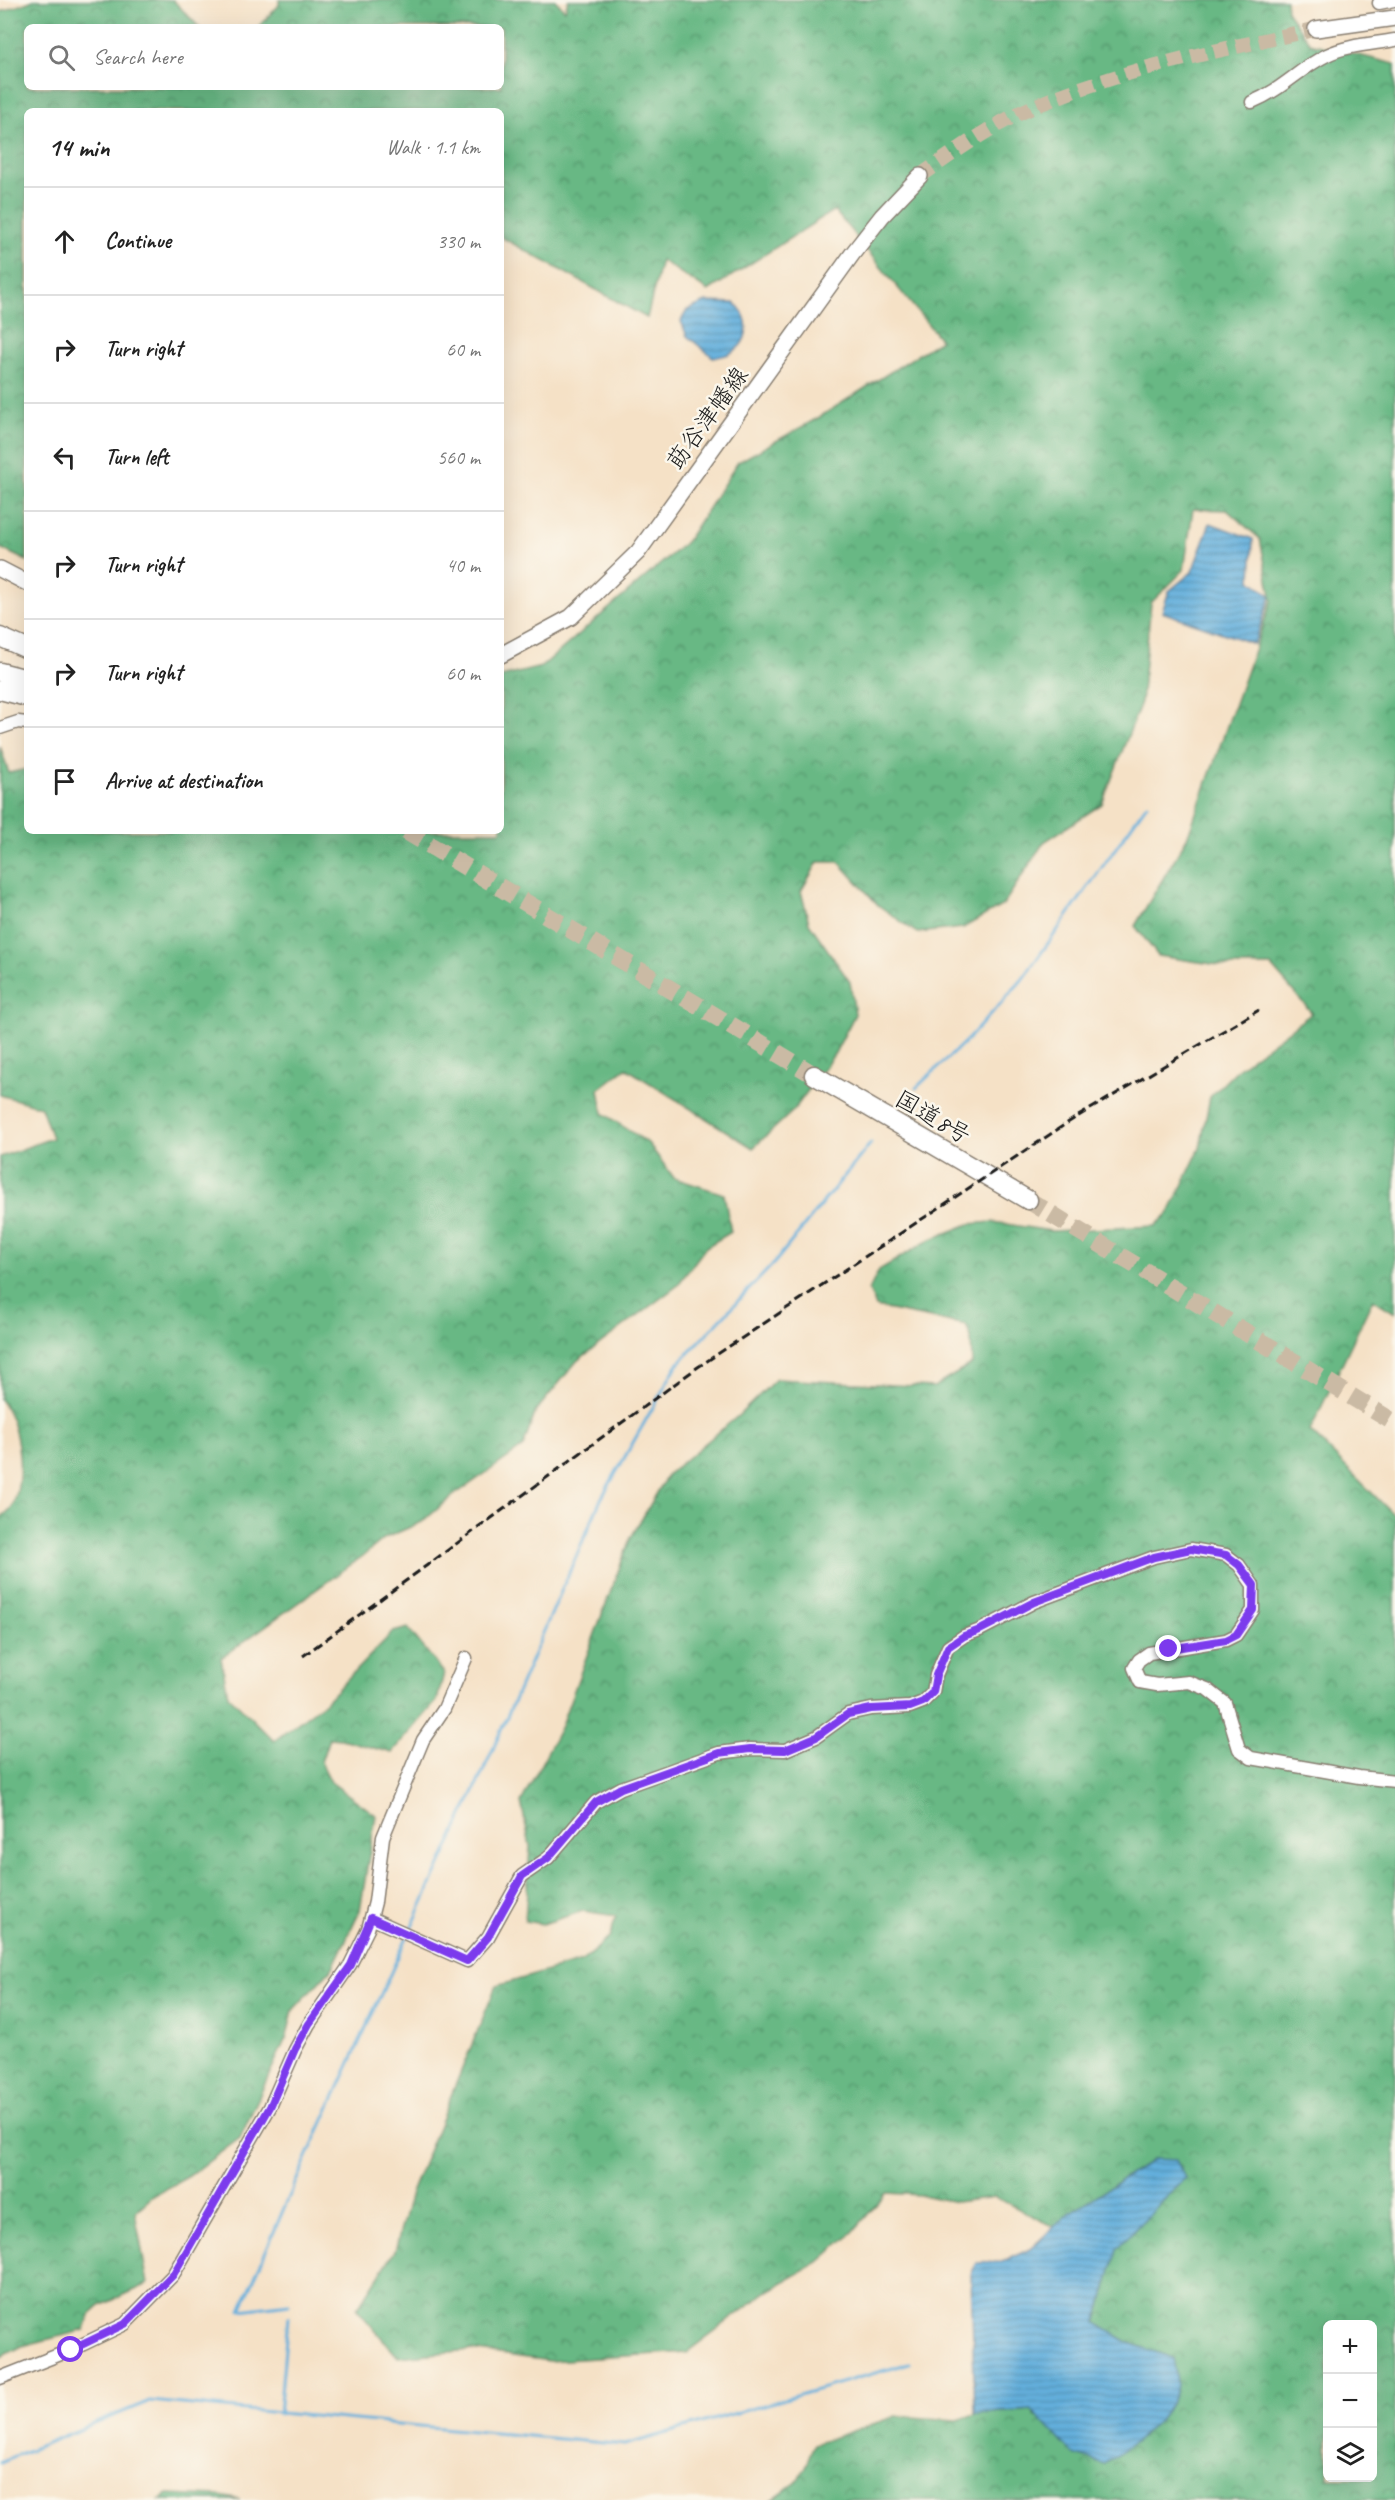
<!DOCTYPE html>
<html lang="en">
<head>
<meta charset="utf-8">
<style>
  :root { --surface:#fff; --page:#f6f6f6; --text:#222; --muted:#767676; --line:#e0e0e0 }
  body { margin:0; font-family:Caveat,"Klee One",sans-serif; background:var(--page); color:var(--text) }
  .controls { position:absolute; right:18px; bottom:18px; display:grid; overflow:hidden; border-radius:9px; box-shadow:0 6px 24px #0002 }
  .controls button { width:54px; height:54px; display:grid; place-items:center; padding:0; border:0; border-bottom:2px solid var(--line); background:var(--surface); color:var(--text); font:30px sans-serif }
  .stop { position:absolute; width:18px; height:18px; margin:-14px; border:4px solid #7c3aed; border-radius:50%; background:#fff }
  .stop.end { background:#7c3aed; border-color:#fff; box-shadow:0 2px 6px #0008 }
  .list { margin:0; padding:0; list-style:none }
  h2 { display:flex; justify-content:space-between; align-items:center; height:78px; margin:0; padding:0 24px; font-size:26px }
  h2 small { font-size:20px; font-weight:400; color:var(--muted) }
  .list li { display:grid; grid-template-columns:39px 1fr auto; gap:18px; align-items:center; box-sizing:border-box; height:108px; padding:0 24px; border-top:2px solid var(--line) }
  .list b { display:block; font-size:22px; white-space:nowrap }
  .list em { font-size:20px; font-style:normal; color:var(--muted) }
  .icon { flex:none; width:33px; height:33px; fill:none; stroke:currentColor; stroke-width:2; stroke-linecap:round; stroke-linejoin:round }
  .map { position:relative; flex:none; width:1395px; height:2500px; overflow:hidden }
  .search { position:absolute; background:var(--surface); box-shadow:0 6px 24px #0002; left:24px; top:24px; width:480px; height:66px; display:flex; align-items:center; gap:15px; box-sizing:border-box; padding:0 21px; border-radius:9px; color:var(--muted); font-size:22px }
  .panel { position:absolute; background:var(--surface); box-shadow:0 6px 24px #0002; left:24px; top:108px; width:480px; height:726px; border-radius:9px }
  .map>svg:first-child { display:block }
</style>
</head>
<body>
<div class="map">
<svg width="1395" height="2500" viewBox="0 0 1395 2500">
  <defs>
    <pattern id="forest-crowns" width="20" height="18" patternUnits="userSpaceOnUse" patternTransform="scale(1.5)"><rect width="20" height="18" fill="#67b884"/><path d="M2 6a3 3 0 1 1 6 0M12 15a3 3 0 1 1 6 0" fill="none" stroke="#54956b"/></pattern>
    <pattern id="water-rules" width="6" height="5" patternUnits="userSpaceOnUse" patternTransform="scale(1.5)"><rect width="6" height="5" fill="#63afdc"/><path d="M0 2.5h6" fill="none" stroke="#518eb2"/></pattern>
  </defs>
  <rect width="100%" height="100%" fill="#fbf7ec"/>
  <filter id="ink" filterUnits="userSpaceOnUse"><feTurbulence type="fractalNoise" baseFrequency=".0167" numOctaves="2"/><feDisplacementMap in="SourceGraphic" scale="12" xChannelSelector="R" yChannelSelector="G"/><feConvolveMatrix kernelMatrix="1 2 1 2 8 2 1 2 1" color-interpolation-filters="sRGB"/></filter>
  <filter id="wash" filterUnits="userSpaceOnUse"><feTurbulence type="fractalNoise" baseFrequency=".008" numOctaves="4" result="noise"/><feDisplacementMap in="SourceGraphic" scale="24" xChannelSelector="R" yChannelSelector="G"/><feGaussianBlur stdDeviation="1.35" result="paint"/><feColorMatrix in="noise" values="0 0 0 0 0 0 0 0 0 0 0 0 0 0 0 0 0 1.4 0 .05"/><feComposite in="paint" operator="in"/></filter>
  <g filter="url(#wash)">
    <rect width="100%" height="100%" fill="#f5e1c6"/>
    <path fill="url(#forest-crowns)" stroke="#426a50" stroke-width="1.5" fill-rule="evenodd" d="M34 0H173L199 27H27V87H501V27H258L279 5V0H555L565 10 568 0H1286L1287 11 1310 43 1395 64V1313L1373 1299 1310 1431 1395 1516V2500H771L800 2479 814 2444 896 2416 958 2420 975 2414 1032 2410 1036 2416 1173 2358 1129 2343 1096 2324 1116 2249 1185 2178 1154 2159 1068 2214 1055 2227 995 2197 956 2202 922 2195 886 2193 853 2232 819 2262 768 2291 687 2352 550 2361 470 2350 398 2357 357 2309 395 2251 411 2193 496 1986 582 1961 610 1937 616 1916 583 1911 543 1924 525 1921 530 1846 521 1802 560 1728 630 1539 668 1474 738 1416 776 1379 934 1387 972 1364 971 1338 966 1325 876 1307 869 1290 879 1270 931 1239 969 1224 993 1222 1051 1231 1155 1226 1169 1213 1200 1148 1210 1097 1240 1067 1312 1013 1271 966H1226L1158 956 1135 926 1187 838 1272 600 1260 539 1227 510 1193 509 1184 570 1151 603 1141 702 1102 804 1044 842 1003 905 963 928 917 933 878 905 839 862H818L801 891 809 923 850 982 855 1014 835 1053 794 1110 753 1148 626 1068 599 1089 603 1113 648 1143 674 1178 724 1194 731 1232 706 1247 677 1286 577 1361 536 1411 523 1447 453 1496 422 1522 385 1538 363 1556 221 1658 228 1695 274 1741 325 1702 393 1632 408 1628 444 1673 437 1701 392 1753 341 1739 329 1738 321 1762 331 1782 376 1815 360 1910 333 1967 293 2010 287 2036 240 2138 189 2176 153 2196 135 2212 148 2284 100 2306 89 2316 85 2330 22 2346 0 2358V1518C5 1514 11 1510 13 1505 25 1474 20 1425 0 1399V1157L52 1138 41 1107 0 1095V746L9 773 27 769V831H501V677L541 667 687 541 738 462 818 418 941 340 834 210 708 291 661 260 647 318 501 237V111H27V561L0 548V12ZM1328 2324H1372V2478H1328Z
      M168 2494 221 2496 240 2500H159Z"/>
    <path fill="url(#water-rules)" stroke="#40667c" stroke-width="1.5" d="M706 302 735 303C758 325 745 357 713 357L687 336 681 321 687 310Z
      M1210 523 1253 539 1251 580 1271 596 1254 644 1162 612 1169 591 1192 572Z
      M1154 2159 1176 2160 1185 2178 1117 2249 1096 2323 1129 2343 1173 2358C1174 2367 1179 2381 1176 2390 1166 2423 1132 2445 1105 2464L1073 2454 1032 2410 975 2414 971 2274 977 2263 1002 2262 1030 2249 1068 2214Z"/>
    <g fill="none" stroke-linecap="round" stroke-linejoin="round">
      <path stroke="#63afdc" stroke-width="3" d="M916 1088 968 1039 1022 980 1147 804
        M410 1931 490 1756 601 1499 677 1365 775 1262 871 1143
        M289 2304 241 2310 284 2208 407 1937
        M279 2414 288 2317
        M0 2462 150 2401 625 2445 910 2363"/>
    </g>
  </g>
  <g filter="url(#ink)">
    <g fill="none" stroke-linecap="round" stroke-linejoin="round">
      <path stroke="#cabaa4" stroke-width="15" stroke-dasharray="15 8" stroke-linecap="butt" d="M920 176C956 151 993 124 1033 107 1123 68 1222 50 1316 29"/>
      <path stroke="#cabaa4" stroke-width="18" stroke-dasharray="18 9" stroke-linecap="butt" d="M406 831 814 1075
        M1028 1200 1395 1423"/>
      <g stroke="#887e71" stroke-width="15">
        <path id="minor" d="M1379 3 1394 0
          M1252 102C1282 90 1300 68 1327 55 1347 45 1373 44 1395 40
          M0 728 18 722 27 723
          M371 1918 467 1961 488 1937 522 1876 548 1858 596 1802 621 1788 719 1753 750 1749 785 1750 816 1737 848 1714 871 1709 910 1707 923 1702 933 1692 936 1675 948 1647 964 1636 980 1630 1034 1602 1154 1557 1191 1549 1226 1555 1239 1565 1253 1585V1610L1236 1635 1226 1640 1149 1653 1139 1660 1134 1668 1140 1682 1157 1685 1189 1682 1207 1689 1225 1703 1239 1749 1251 1758 1359 1777 1395 1781
          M0 2378 71 2350 125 2324 173 2275 270 2107 295 2050 309 2024 350 1965 368 1929 375 1902 383 1837 423 1740 444 1709 466 1658"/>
      </g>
      <g stroke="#887e71" stroke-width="18">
        <path id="major" d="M1316 29 1395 18
          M0 569 27 583
          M501 655 571 617 638 552 853 253 882 216 920 176"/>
      </g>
      <g stroke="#887e71" stroke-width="21">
        <path id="highway" d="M0 637 27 649
          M0 672 27 679
          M0 690 27 697
          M814 1075 1028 1200"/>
      </g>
      <use href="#minor" stroke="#fff" stroke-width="12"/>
      <use href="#major" stroke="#fff" stroke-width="15"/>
      <use href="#highway" stroke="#fff" stroke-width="18"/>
      <path stroke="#1c1c1c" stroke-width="3" stroke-dasharray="9 4.5" stroke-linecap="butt" d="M303 1656 698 1367 1075 1118 1259 1010"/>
    </g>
  </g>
  <g fill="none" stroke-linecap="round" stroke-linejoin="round" filter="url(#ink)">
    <path stroke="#7c3aed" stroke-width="8" d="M71 2350 125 2324 173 2275 270 2107 295 2049 309 2024 351 1965 371 1918 467 1961 488 1937 522 1876 548 1858 596 1802 621 1788 719 1753 750 1749 785 1750 816 1737 848 1714 871 1709 910 1707 923 1702 933 1692 936 1675 948 1647 964 1636 980 1630 1034 1602 1154 1557 1191 1549 1226 1555 1239 1565 1254 1585 1253 1610 1236 1635 1226 1640 1169 1649"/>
  </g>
  <g text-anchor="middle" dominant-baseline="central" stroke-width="5" stroke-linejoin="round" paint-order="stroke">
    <g font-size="24" fill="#1c1c1c" stroke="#fbf7ec">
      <text transform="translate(707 418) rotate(-54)">莇谷津幡線</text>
      <text transform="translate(933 1117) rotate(30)">国道8号</text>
    </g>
  </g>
</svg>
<div class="controls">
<button>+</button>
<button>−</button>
<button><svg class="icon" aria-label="layers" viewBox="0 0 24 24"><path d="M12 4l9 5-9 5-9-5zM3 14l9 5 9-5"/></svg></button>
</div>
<div class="stop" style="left:71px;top:2350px"></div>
<div class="stop end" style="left:1169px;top:1649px"></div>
<div class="search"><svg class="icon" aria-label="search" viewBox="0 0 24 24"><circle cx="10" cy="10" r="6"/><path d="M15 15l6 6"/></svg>Search here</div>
<section class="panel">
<h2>14 min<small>Walk · 1.1 km</small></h2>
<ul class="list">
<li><svg class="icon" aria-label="ahead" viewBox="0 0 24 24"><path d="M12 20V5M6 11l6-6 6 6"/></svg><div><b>Continue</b></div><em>330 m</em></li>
<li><svg class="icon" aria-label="right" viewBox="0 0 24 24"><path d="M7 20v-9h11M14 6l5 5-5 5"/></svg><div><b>Turn right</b></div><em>60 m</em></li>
<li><svg class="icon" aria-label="left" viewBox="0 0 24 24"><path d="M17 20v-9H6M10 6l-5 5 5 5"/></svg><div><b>Turn left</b></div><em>560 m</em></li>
<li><svg class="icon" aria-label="right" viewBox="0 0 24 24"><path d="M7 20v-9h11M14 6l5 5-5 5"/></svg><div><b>Turn right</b></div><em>40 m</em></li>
<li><svg class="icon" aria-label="right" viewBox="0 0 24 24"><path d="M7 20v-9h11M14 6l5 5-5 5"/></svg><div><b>Turn right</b></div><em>60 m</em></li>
<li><svg class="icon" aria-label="arrive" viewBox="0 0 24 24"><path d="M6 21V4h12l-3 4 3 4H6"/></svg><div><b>Arrive at destination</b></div></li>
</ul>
</section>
</div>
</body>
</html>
